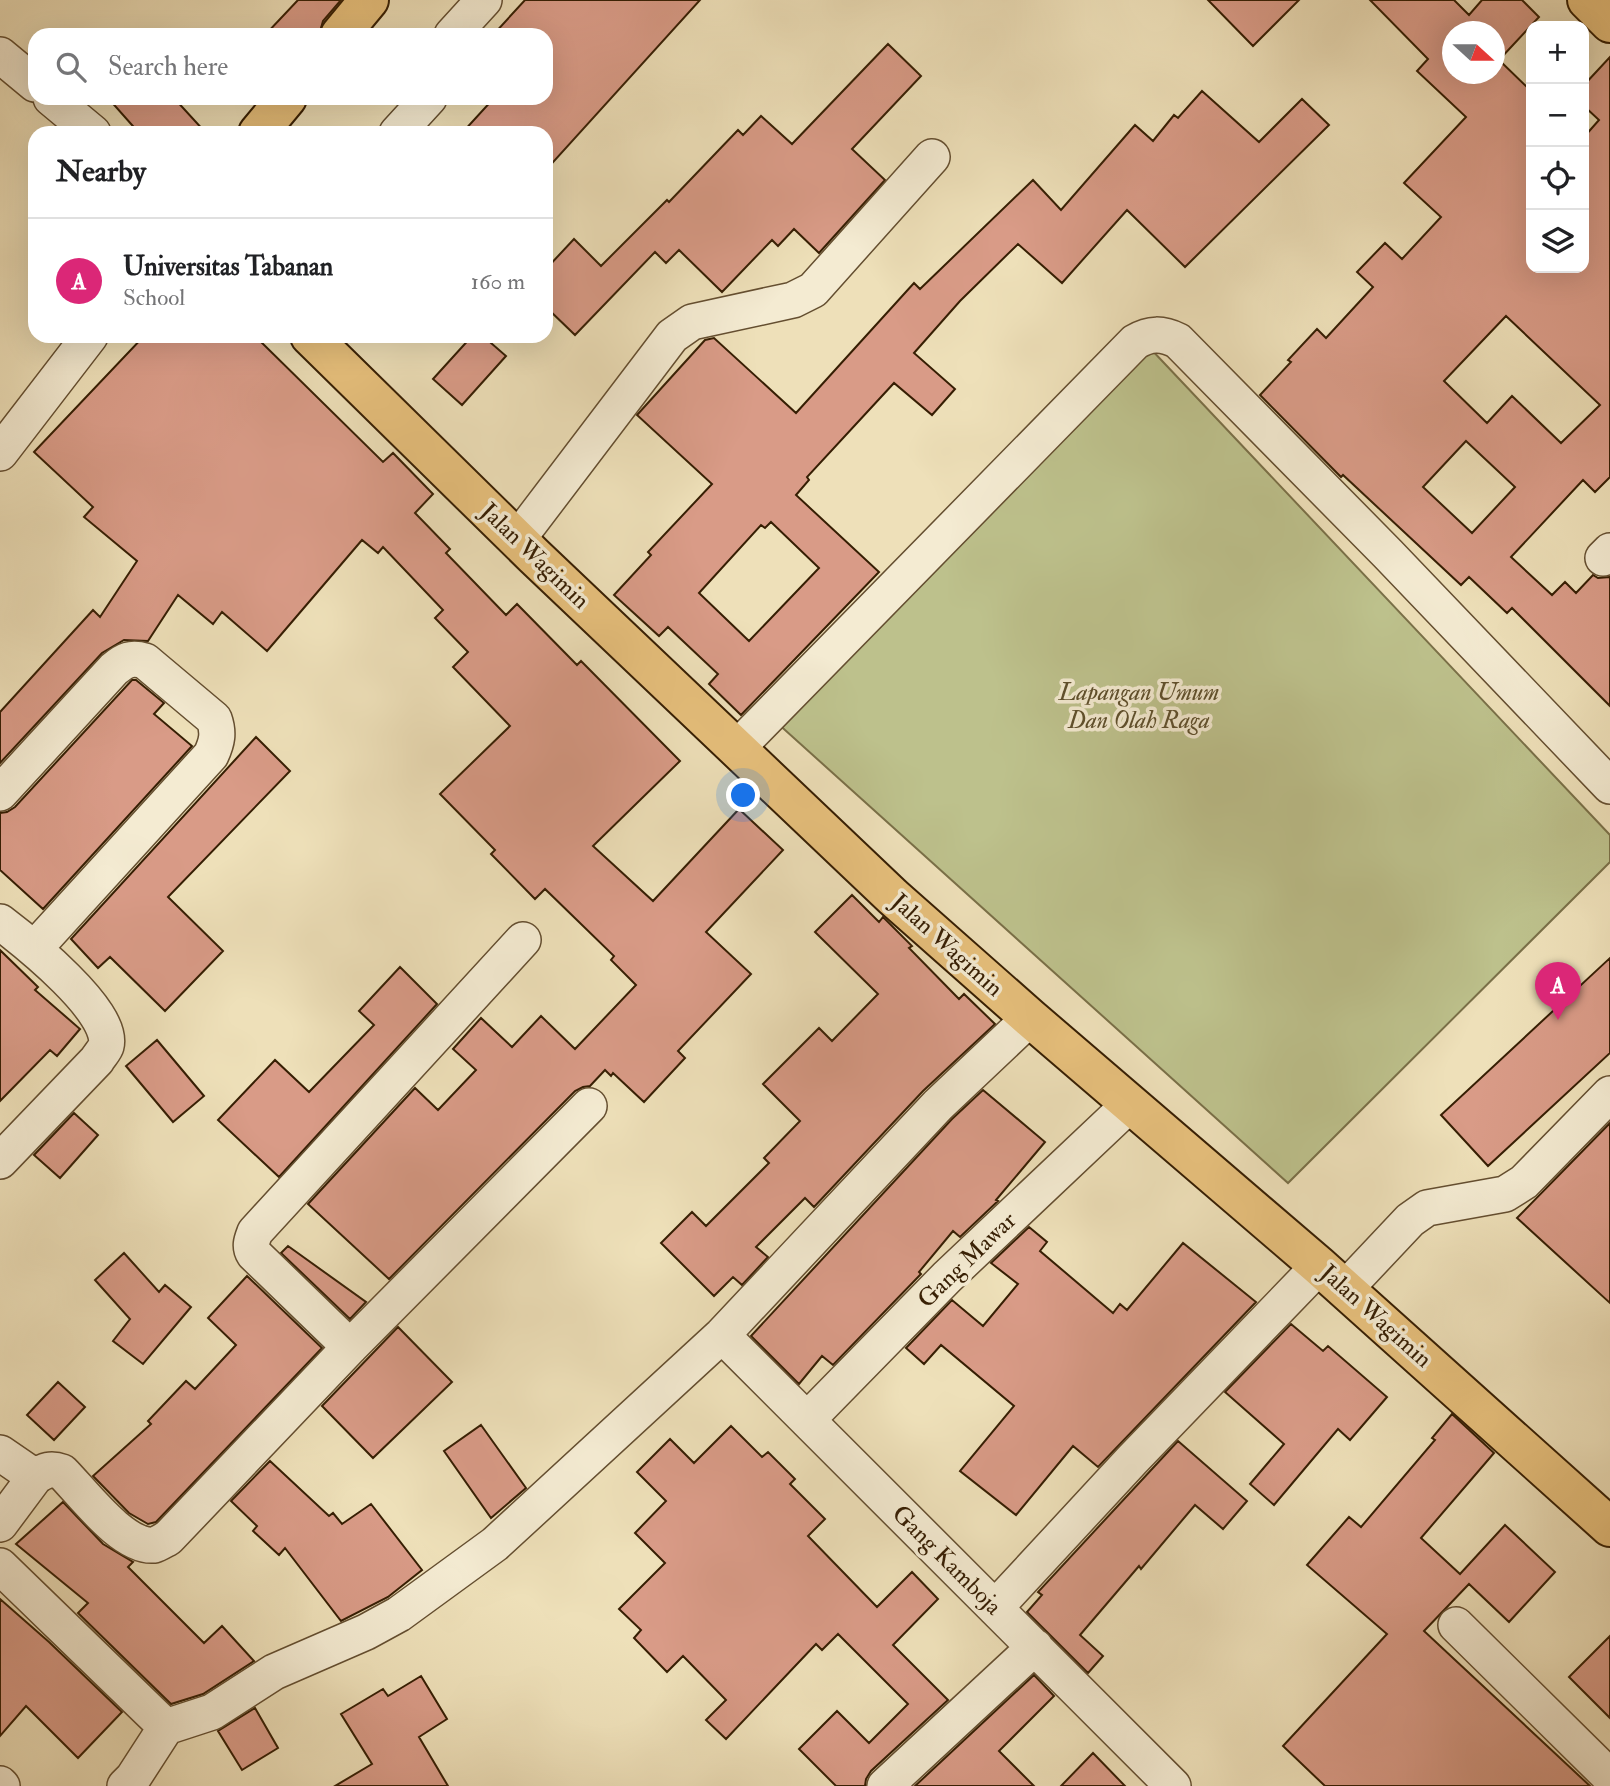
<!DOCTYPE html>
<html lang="en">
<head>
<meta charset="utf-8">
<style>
  :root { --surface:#fff; --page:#f6f6f6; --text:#202124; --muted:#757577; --line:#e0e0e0; --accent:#db2777 }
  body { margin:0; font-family:"IM FELL Double Pica",serif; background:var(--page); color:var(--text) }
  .controls { position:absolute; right:21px; top:21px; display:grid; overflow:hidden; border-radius:14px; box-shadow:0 7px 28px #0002 }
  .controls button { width:63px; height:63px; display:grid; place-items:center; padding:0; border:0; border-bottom:2px solid var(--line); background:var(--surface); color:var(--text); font:35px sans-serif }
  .compass { position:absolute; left:1442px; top:21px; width:63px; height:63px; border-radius:50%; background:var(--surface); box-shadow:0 7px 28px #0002; rotate:111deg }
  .you { position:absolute; left:744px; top:796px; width:24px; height:24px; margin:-18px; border:5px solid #fff; border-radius:50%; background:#1a73e8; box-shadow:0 0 0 10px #1a73e833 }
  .badge { display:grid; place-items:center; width:46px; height:46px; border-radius:50%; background:var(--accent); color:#fff; font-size:23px; font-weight:700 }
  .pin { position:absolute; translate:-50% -58px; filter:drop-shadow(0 2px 4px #0008) }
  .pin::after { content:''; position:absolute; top:37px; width:24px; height:21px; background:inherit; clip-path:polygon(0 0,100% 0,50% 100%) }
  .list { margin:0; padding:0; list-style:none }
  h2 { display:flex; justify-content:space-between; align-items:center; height:91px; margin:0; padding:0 28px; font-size:30px }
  h2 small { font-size:23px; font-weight:400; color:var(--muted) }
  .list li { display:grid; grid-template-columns:46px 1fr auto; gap:21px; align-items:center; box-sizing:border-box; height:126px; padding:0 28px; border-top:2px solid var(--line) }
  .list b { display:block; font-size:26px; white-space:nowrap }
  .list p { margin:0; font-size:23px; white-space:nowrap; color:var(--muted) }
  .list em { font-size:23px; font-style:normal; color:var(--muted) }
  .icon { flex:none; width:38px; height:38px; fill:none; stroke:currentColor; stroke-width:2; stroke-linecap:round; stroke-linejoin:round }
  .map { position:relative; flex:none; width:1610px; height:1786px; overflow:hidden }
  .search { position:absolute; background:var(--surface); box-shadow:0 7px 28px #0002; left:28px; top:28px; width:525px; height:77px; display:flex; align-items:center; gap:18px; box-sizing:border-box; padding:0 24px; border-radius:21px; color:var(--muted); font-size:26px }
  .panel { position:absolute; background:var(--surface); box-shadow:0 7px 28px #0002; left:28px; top:126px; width:525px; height:217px; border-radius:21px }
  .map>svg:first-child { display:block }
</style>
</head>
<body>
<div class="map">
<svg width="1610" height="1786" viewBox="0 0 1610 1786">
  <rect width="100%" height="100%" fill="#eee0b9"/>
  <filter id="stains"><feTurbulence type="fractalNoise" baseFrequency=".00286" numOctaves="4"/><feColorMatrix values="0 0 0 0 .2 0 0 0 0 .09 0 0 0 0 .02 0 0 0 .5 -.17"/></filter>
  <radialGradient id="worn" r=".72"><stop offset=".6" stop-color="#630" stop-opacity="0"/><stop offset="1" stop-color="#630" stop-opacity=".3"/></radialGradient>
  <path fill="#bdc18c" stroke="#7a7048" stroke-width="2" d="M1148 346 1610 835V862L1288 1183 765 712Z"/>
  <path fill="#d99b87" stroke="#361e03" stroke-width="2" fill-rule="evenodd" d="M298 0H341L323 21 319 35H265Z
    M525 0H700L546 170V133H462L494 98H546V35H493Z
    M1208 0H1299L1253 46Z
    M1370 0H1454L1469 15 1482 0H1522L1539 17 1499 60 1531 91V268H1584V137L1599 120 1584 106V85L1610 57V477L1595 492 1583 480 1511 557 1552 595 1565 582 1576 593 1593 575 1598 578 1610 577V706L1512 608 1507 613 1469 577 1461 585 1343 475 1341 477 1260 395 1291 362 1288 360 1317 329 1326 338 1373 287 1357 272 1385 243 1402 259 1441 217 1404 183 1466 117 1417 71 1428 59ZM1452 32H1494V74H1452ZM1506 316 1600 405 1561 443 1512 396 1487 423 1444 381ZM1466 441 1515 487 1472 533 1423 487Z
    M888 44 921 76 852 149 885 180 819 253 794 229 778 246 772 240 722 292 679 250 666 263 655 252 575 335 546 307V269L574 239 601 266 667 200 669 202 738 130 743 135 761 116 792 144Z
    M1202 91 1259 142 1302 99 1329 125 1185 267 1127 210 1062 283 1018 244 960 301 914 353 955 389 932 415 894 383 807 477 809 480 796 495 879 572 741 715 709 684 718 674 668 627 659 636 614 595 651 555 648 552 712 484 637 415 705 340 714 338 796 413 914 283 920 289 1033 180 1061 210 1135 125 1153 141 1174 115 1178 118ZM771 522 819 568 749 641 699 593 761 525 765 528Z
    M108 98H174L206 133H139Z
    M144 336H255L383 462 393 453 433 494 415 513 450 549 446 553 506 615 517 604 577 665 581 661 680 761 593 846 653 901 739 809 783 850 706 932 751 974 678 1051 685 1058 644 1102 613 1073 611 1076 605 1070 590 1086 583 1087 575 1091 389 1279 308 1204 415 1088 438 1110 476 1070 453 1049 481 1018 512 1047 541 1016 575 1049 636 985 611 960 614 956 545 889 535 899 491 854 495 850 440 794 510 726 453 667 468 652 435 618 443 610 383 547 378 553 362 540 267 651 222 612 213 624 178 595 148 641 124 640 102 653 0 763V712L93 610 100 617 137 561 84 517 93 507 34 452Z
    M472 336H483L506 356 462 405 433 379Z
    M132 680H136L164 703 154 714 192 746 43 909 0 870V813L7 812 15 807Z
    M256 737 290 771 168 897 223 951 165 1011 110 957 98 968 71 939Z
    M852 895 879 922 883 917 912 946 909 948 959 999 964 994 995 1024 923 1091 814 1207 805 1198 756 1247 768 1257 742 1285 733 1277 714 1296 661 1243 692 1212 706 1226 769 1163 764 1158 800 1121 763 1084 819 1028 832 1041 878 994 815 932Z
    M0 950 38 987 35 990 80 1029 57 1056 50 1050 0 1101Z
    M1610 958V1053L1488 1166 1441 1115Z
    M400 967 437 1004 279 1177 218 1120 275 1060 309 1092 374 1025 359 1011Z
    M157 1040 204 1096 173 1122 126 1066Z
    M983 1090 1045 1142 996 1200 998 1201 960 1237 953 1231 919 1272 921 1274 833 1365 822 1356 799 1384 751 1336 952 1119Z
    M74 1113 98 1135 60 1178 34 1155Z
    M1610 1123V1303L1517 1218Z
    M1029 1227 1047 1242 1040 1251 1113 1313 1120 1304 1127 1310 1183 1243 1256 1302 1098 1467 1073 1446 1016 1515 960 1471 1014 1406 941 1345 924 1364 906 1348 952 1300 983 1326 1018 1284 991 1263Z
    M288 1246 366 1302 350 1319 281 1253Z
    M124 1253 159 1292 165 1285 191 1307 143 1364 113 1341 130 1319 95 1280Z
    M247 1276 322 1348 156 1522 148 1524 129 1513 93 1476 151 1424 148 1421 186 1381 195 1389 236 1345 208 1318Z
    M1291 1324 1323 1351 1328 1346 1387 1397 1350 1440 1338 1429 1274 1505 1250 1484 1284 1444 1225 1392Z
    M398 1327 452 1382 373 1458 322 1406Z
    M58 1382 85 1407 54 1440 27 1415Z
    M1452 1414 1494 1453 1421 1538 1460 1574 1505 1525 1555 1572 1509 1622 1469 1584 1424 1631 1590 1786H1325L1283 1746 1387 1634 1307 1565 1349 1517 1361 1527 1435 1440 1432 1438Z
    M481 1425 526 1488 491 1518 444 1451Z
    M731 1426 762 1457 768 1452 795 1479 790 1484 825 1519 808 1536 877 1607 912 1572 938 1599 893 1645 948 1700 871 1771 866 1779 865 1786H836L799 1749 837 1711 869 1743 908 1704 838 1634 822 1650 816 1644 726 1739 706 1720 726 1700 683 1656 667 1672 634 1638 641 1630 619 1609 665 1563 635 1533 666 1501 637 1472 670 1439 694 1463Z
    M1178 1441 1247 1501 1223 1529 1195 1505 1141 1569 1139 1566 1080 1635 1103 1656 1088 1673 1027 1612 1042 1595 1038 1592Z
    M270 1461 329 1516 333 1513 342 1524 371 1504 422 1570 388 1597 341 1621 285 1548 279 1555 253 1531 257 1526 231 1501Z
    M63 1502 103 1544 133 1562 128 1567 204 1643 222 1626 254 1661 203 1694 171 1704 78 1613 88 1603 16 1544Z
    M0 1599 49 1642 122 1712 78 1758 26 1706 0 1736Z
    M1610 1636V1718L1569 1677Z
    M1034 1675 1054 1696 999 1751 1034 1786H915Z
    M421 1676 447 1719 419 1737 448 1786H335L372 1764 341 1714 383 1689 388 1696Z
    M255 1708 278 1748 242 1770 218 1731Z
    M1093 1753 1125 1786H1061Z"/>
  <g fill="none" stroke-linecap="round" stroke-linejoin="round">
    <g stroke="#644e30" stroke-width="38">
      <path id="minor" d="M452 35 484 0
        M0 55 35 84
        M51 98 93 133
        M397 133 429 98
        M0 453 90 336
        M517 540 672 336 692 322 793 300 813 290 932 157
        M1603 558 1610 551
        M737 748 1135 342C1150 333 1162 333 1178 341L1388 554 1610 786
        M0 793 114 669C125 660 131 657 145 661L214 719C219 733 217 742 211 755L35 948
        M0 922C25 941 115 1012 106 1046 105 1050 99 1056 97 1060L0 1161
        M1345 1289 1410 1220 1427 1208 1505 1194 1524 1182 1610 1094
        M722 1335 1173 1786
        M350 1347 254 1254C249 1246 252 1240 255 1232L523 940
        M807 1420 947 1277 1130 1104
        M0 1453 35 1477
        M0 1524 35 1477C45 1470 51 1468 62 1472 83 1493 123 1548 154 1545 158 1544 164 1540 168 1538L350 1347 589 1106
        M0 1566 166 1727
        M995 1608 1132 1460 1319 1266
        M1456 1625 1610 1777
        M0 1784 2 1786
        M125 1786 133 1778 166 1727 212 1712 274 1672 366 1632 399 1614 495 1544 722 1335 938 1105 1030 1018
        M885 1786 1035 1647"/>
    </g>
    <g stroke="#361e03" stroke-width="42">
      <path id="major" d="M1587 0 1610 23
        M340 35 369 0
        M258 133 287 98
        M310 336 534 556 893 897 1030 1018 1319 1266 1610 1527"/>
    </g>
    <use href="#minor" stroke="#f4ebd2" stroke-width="35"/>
    <use href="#major" stroke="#e7c07c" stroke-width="38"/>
  </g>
  <g text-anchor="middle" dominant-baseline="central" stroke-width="7" stroke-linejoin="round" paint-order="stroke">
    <g font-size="24" fill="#361e03" stroke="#f4ebd2">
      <text transform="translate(535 556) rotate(44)">Jalan Wagimin</text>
      <text transform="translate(947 945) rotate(42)">Jalan Wagimin</text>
      <text transform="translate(967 1260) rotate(-44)">Gang Mawar</text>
      <text transform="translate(1376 1316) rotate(42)">Jalan Wagimin</text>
      <text transform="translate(947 1560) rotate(45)">Gang Kamboja</text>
    </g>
    <g font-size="24" font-style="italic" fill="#5e4f2c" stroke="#f4ebd2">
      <text x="1139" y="692">Lapangan Umum<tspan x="1139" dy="28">Dan Olah Raga</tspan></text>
    </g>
  </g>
  <rect width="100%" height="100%" filter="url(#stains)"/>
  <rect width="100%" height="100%" fill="url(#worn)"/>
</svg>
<div class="controls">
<button>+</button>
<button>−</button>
<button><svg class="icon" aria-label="locate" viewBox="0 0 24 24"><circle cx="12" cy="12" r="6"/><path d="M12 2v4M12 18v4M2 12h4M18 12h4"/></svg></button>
<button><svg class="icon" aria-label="layers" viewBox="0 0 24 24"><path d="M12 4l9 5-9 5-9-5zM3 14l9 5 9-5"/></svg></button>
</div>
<svg class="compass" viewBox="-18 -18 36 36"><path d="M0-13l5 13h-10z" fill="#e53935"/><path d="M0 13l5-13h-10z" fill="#757577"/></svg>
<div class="you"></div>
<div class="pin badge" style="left:1558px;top:1020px">A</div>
<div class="search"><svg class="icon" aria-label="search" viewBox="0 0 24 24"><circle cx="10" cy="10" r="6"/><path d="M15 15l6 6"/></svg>Search here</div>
<section class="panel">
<h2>Nearby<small></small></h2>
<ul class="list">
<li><span class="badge">A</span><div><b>Universitas Tabanan</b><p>School</p></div><em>160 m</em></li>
</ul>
</section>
</div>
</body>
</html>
